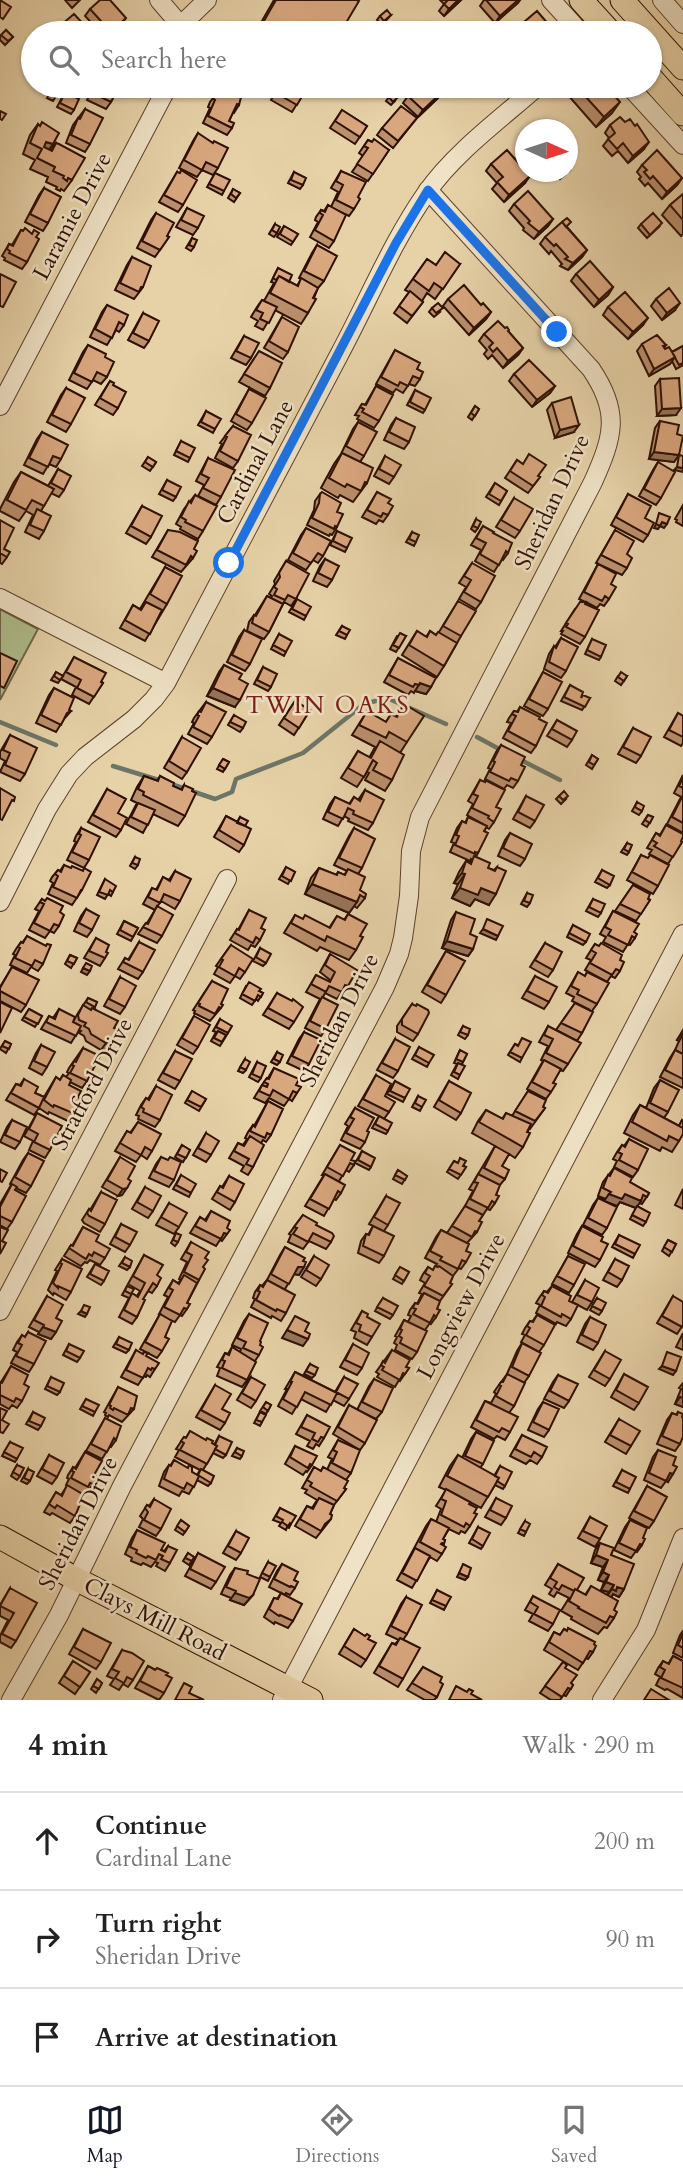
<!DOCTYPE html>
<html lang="en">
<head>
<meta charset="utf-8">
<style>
  :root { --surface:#fff; --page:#f6f6f6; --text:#222; --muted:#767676; --line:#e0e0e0; --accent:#111827 }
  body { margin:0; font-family:Cardo,serif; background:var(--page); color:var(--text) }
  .compass { position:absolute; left:515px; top:119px; width:63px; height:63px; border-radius:50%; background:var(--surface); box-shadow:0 2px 5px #0004; rotate:93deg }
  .stop { position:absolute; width:21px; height:21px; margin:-16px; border:5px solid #1a73e8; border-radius:50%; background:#fff }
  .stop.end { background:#1a73e8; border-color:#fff; box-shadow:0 2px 7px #0008 }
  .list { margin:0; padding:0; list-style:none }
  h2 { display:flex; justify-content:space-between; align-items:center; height:91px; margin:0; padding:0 28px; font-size:30px }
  h2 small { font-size:23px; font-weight:400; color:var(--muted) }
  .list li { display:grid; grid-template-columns:46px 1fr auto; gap:21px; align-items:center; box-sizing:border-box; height:98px; padding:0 28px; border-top:2px solid var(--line) }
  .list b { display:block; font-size:26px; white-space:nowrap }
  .list p { margin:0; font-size:23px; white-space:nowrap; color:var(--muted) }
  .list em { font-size:23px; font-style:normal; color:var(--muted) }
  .icon { flex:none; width:38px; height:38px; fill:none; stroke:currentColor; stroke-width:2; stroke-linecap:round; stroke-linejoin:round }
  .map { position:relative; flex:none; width:683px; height:1700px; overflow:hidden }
  .search { position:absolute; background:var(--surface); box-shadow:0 2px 5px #0004; left:21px; right:21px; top:21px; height:77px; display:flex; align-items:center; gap:18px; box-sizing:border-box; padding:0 24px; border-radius:38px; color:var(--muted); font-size:26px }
  .sheet { height:385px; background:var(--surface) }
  nav { display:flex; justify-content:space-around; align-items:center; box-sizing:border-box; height:98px; border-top:2px solid var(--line); background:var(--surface); font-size:19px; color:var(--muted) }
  nav a { display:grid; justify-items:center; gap:4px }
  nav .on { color:var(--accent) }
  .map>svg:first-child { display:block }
</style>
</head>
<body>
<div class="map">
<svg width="683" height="1700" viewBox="0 0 683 1700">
  <rect width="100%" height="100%" fill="#e7d2a8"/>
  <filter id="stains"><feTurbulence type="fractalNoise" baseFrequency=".00286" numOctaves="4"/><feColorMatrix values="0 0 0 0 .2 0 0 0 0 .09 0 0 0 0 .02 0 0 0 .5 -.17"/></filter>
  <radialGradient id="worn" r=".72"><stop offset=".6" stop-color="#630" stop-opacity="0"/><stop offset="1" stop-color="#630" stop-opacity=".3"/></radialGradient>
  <path fill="#afbd8c" stroke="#6e6648" stroke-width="2" d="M0 609 38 629 0 700Z"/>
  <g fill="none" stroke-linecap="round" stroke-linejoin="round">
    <path stroke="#6d7567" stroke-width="4.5" d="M0 722 56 745
      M477 737 501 750
      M519 759 560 780
      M113 766 162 781
      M171 784 215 799 232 792 236 779 303 753 364 704 387 698 446 724"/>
    <g stroke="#5c402c" stroke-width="20">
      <path id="minor" d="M159 0 176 20 182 33
        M551 0 581 33
        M662 0 683 24
        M179 27 207 0
        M629 86 683 145
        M0 406 168 86
        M0 598 166 683
        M0 902 47 809 69 774 85 757 134 719 154 699 166 683C223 574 281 465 339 355 368 301 392 242 427 192 455 152 502 118 538 86
        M0 1311 227 879
        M11 1700 59 1615 122 1486 385 987 399 954 403 938 409 896 411 851 420 817 593 482C613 437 621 413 591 369L428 190
        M282 1700 683 934
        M602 1700 646 1630 683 1538"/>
    </g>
    <g stroke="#2e1003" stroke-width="25">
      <path id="major" d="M581 0 611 33
        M622 0 683 68
        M650 77 683 114
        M0 1537 76 1579 311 1700"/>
    </g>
    <use href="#minor" stroke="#efe2c6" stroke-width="18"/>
    <use href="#major" stroke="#e7d2a8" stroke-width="23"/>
  </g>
  <path fill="#bb906c" stroke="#2e1003" stroke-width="2" d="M65 0H80L72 8Z
    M274 0H357L340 33H255Z
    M440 0H461L444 16 439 11 444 4Z
    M484 0H520L495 23 480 6Z
    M90 9 121 25 112 33H101L85 16Z
    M391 15 382 25 377 20 380 16Z
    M61 25 82 33H57L56 32Z
    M6 30 13 37 5 45 0 40V37Z
    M94 86H119L111 102 106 109 87 100Z
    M279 86H308L292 112 271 100Z
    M573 86H606L612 113 596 127 567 94Z
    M54 87 60 90 53 101 47 98Z
    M221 88 239 105 234 113 233 112 229 121 232 128 227 135 203 123 210 108 208 107 210 102Z
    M446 88 441 95 418 117 403 103 408 96Z
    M65 92 74 110 71 114 57 107Z
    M389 97 395 101 391 105 386 101Z
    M85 109 90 144 85 152 66 143 73 125Z
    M342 110 367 126 355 144 330 128Z
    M417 118 393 148 377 135 382 128Z
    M625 122 644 149 628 163 618 151 612 156 603 146 609 138 605 133 610 125Z
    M38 124 53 144 49 150 51 151 56 143 72 180 64 191 61 189 60 191 56 189 57 187 46 182 48 177 30 169 35 160 23 154 30 135Z
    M198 133 218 168 213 175 202 170 197 177 179 168 193 141Z
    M368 140 389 150 368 181 352 172 363 156 359 153Z
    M491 164 525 183 504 202 492 189 497 183 486 171Z
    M642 165 682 178 677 185 662 199 648 183 645 186 639 179 641 177 637 172Z
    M341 171 358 197 354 209 349 216 334 209V241L329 248 310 237 318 222 315 220 316 217 321 210 324 211 328 205 331 207 338 192 331 188Z
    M569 171 560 179 556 174 558 172Z
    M177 172 183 205 178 212 159 202Z
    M294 172 303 185 300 189 288 183Z
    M215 173 224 191 222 195 207 187Z
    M44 188 48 223 43 231 25 222 39 195Z
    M233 189 240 193 234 202 228 198Z
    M683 194V234L681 236 662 215 670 205Z
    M514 204 553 219 548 226 534 239 523 230 524 228 509 211Z
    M187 208 198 228 193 235 176 227Z
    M156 213 167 236 169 237 155 257 137 248 151 220Z
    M275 224 277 233 274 237 269 234Z
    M641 224 659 227 647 238 638 228Z
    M284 226 298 234 291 245 277 237Z
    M567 227 587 250 582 257 568 270 560 266 562 264 551 251 549 254 540 244 545 237Z
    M21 230 36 237 27 262 22 269 4 260 5 258 2 256 9 244 12 245Z
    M192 238 194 247 191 251 186 248Z
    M317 245 324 281 318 288 308 313 301 324 275 310 263 330 255 326 258 321 251 317 257 307 262 300 264 301 274 283 271 282 278 268 289 282 297 286 301 279 299 278 312 253Z
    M132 257 143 287 134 299 115 290 127 265Z
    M427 259 436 265 460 264 435 299 427 293 422 301 423 302 407 323 394 313 409 292 405 290Z
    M576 274 613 287 608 295 594 307 571 281Z
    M448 299 481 305 491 312 486 319 469 335 443 306Z
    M656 299 675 310 662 320 651 306Z
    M107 305 124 325 119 332 116 330 107 345 90 337 102 312Z
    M608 307 643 325 628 339 603 315Z
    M432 308 440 312 434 317 429 312Z
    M143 313 149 341 144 348 128 340Z
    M282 317 288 352 283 359 264 348Z
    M508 331 523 348 518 355 503 368 492 355 488 359 484 354 487 350 479 341 484 334Z
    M244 336 251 358 246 365 231 358Z
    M642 344 666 345 664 348 665 349 672 352 683 346V365L676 369 672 361 670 364 649 376 637 351Z
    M88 345 105 357 107 377 101 384 93 380 87 389 69 380 83 352Z
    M395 350 417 369 420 379 415 386 409 384 403 393 396 389 393 393 376 384Z
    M254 359 270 388 265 396 239 382Z
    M514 374 555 386 550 393 532 407 509 381Z
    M660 379 676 415 657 416 655 386Z
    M110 381 113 385 118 408 113 415 95 405Z
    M376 386 379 421 374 428 357 419 359 416 355 415 362 404 365 405Z
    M66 388 71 424 66 432 47 422 61 395Z
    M249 389 252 423 247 430 231 421Z
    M415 390 425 410 423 413 407 405Z
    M552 403 574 432 555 438 547 410Z
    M475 406 479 409 472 420 468 417Z
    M206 411 215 429 213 433 198 425Z
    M396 418 409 442 404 449 384 440 391 425Z
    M660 421 677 434 679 455 674 462 649 459 655 428Z
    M358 422 364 456 360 462 367 483 353 502 340 495 338 498 321 488 334 464 341 454 353 429Z
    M233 426 238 461 233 468 215 458 222 444 220 443Z
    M42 432 61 459 56 467 49 464 43 474 24 465 37 439Z
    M181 441 190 458 188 462 174 455Z
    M385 456 394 477 389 484 374 476Z
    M148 457 156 462 150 471 142 466Z
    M208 458 221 497 216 505 198 496 204 485 196 481Z
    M517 460 540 477 528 493 505 478Z
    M658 462 661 498 656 505 639 496 653 470Z
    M58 469 64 490 59 497 51 493 41 511 44 531 39 539 25 532 33 515 26 511 19 521 0 511V509L14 482 21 472 48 486Z
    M167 480 176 497 173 501 159 494Z
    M495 483 507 491 499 505 486 497Z
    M377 492 388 503V515L383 522 379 520 376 524 362 517Z
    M320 494 337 512V527L332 535 330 534 329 536 307 525 314 510 315 501Z
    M628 494 645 518 648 535 643 542 611 525Z
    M195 495 203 531 198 539 180 529 181 527 176 524 184 509Z
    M514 498 520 531 515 538 496 527Z
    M683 505V526L676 522 677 520 675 519Z
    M142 506 151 537 146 544 126 533Z
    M476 519 478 528 475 532 471 529Z
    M0 520 4 549 7 557 2 564 0 563Z
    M483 526 508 553 503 560 502 559 494 572 475 561 481 550 471 545Z
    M306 528 323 556 318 563 313 560 306 570 288 560 301 535Z
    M168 530 194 549 193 558 181 572 152 557Z
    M615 530 627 554V568L622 575 596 563Z
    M337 531 347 548 345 552 330 545Z
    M412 532 416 542 414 546 406 542Z
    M325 559 332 580 327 587 313 581 320 566Z
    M286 561 296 599 291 606 284 602 269 632 264 639 247 631 249 622 254 615H255L267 596 271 598 272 596 269 594 275 584 274 581Z
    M472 563 481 602 476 609 459 599 466 587 459 583Z
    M598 564 611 584 609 599 604 606 600 604 597 608 586 602 585 637 580 644 561 634 563 631H561L575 609 585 602 579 599Z
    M165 567 167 604 145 641 120 628 133 605 140 609Z
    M297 599 306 616 304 620 289 612Z
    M458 601 461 636 444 666 437 677 402 655 417 631 426 637 430 631 436 635 439 632Z
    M342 626 347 635 345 639 336 635Z
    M244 630 250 664 245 671 227 662 239 637Z
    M279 634 286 652 284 656 271 649Z
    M397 636H406L396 652 390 649Z
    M561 638 566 671 561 678 544 669 549 654 554 646 555 647Z
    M592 639 601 657 599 660 585 654Z
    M74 657 103 683 89 704 72 695 76 687 61 679Z
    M398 658 431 687 426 694 415 691 414 693 411 691 408 695 384 682Z
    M224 665 239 679 235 707 207 696 219 672Z
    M263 667 271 687 268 691 254 684Z
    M56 672 63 676 58 683 51 680Z
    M543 672 548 709 543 716 524 706Z
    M618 676H627L621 685 615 681Z
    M570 685 581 698H590L582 710 561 701Z
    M54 688 69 710 71 711 64 719 56 732 36 723 49 695Z
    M295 701 310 710 294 735 279 725Z
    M206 702 212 737 207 744 188 734 194 723 192 722 194 718Z
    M404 704 407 742 400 753 392 780 385 791 365 780 369 773 367 772 357 787 341 778 358 751 369 758 375 747 352 735 367 711 386 722 391 714 396 717Z
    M520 707 539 719 536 746 531 753 503 738 511 723 507 722 509 718 514 711 517 712Z
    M678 713 683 716V743L681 746 664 737Z
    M234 715 243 728 240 732 228 725Z
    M557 720 572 740 567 747 547 736Z
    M633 728 641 756 636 763 618 754Z
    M10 735 25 774 20 781 0 772 5 761 0 758V752Z
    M182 737 187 772 182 779 164 768Z
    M501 745 518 781 513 788 507 785 504 789 485 779 490 769 488 768 496 752Z
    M592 755 598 759 592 769 586 765Z
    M223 759 229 762 223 772 217 769Z
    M683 775V833L667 824 681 797 674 793Z
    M144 776 157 781 160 776 173 786 181 790 184 785 185 816 178 826 153 814 143 833 126 824 137 803 131 800 137 787Z
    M480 780 496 807 494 822 489 829 486 827 478 853 476 857 488 868 494 870 497 867 489 905 475 899 470 906 452 898 458 884 454 883 459 872 466 861 470 863 472 860 471 859 470 861 450 852 454 843 451 842 457 828 462 821 465 823 468 817 483 824 467 815 473 804 468 801Z
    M107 789 121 830 116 837 88 822Z
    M365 790 373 823 368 830 348 821 349 819 344 816 338 826 323 819 330 804 335 797 349 804 354 797 358 800Z
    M526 796 535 821 530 828 513 819Z
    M559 796 566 799 561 804 556 799Z
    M637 802 642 811 639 815 632 811Z
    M648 815 653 817 647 827 642 824Z
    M226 816 237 822 240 817 245 826 244 845 239 852 214 837Z
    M666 825 682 842 668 864 649 854 652 850 647 848 656 833 660 835Z
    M81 828 89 860 84 868 67 860 76 842 74 841 76 836Z
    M354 828 362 868 358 874 360 890 365 898 357 908 354 906 349 913 305 894 311 878 319 868 336 875 338 872 344 875 347 871 334 865 349 836Z
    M510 833 525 859 520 866 498 856 505 840Z
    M627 843 629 852 627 855 621 852Z
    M641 855 658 886 653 894 627 880Z
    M135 857 138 865 135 869 130 866Z
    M64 865 82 890 72 905 48 894 53 883 50 881 52 877 58 870 60 871Z
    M286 867 295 872 288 884 279 879Z
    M602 870 610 885 607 888 595 882Z
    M175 871 180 901 175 909 161 901 157 907 162 936 157 943 138 934 146 923H147L155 910 143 904 152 888 156 890 163 877 169 880Z
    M105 879 113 892 111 896 108 894 105 899 97 895Z
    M633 885 650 900 636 921 615 911Z
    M527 893 530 903 527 907 521 904Z
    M42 899 60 912 59 926 54 933 50 931 45 938 29 930 39 911 35 909Z
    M593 899 601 913 598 917 586 911Z
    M86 909 92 930 87 937 74 931 81 916Z
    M249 910 261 928 260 940 255 947 251 945 248 950 230 940 237 929 238 930Z
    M613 911 634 932 635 938 630 945 628 944 623 952 603 942 606 937 600 934Z
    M456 912 470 934 473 949 468 956 442 948 451 920Z
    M348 914 360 936 356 950 349 960 320 947 317 951 284 933 295 915 302 919 329 928 337 916 344 920Z
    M124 921 138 928 131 941 117 934Z
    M573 925 586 942 583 945 567 937Z
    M27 936 43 964 38 971 31 967 27 973 10 965 15 955 13 954 16 949 21 942 22 943Z
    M96 938 106 952 105 958 100 966 84 958Z
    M139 942 143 972 138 979 118 969 125 958 128 960Z
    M545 943 553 970 548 977 530 967Z
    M595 944 620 960V971L615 978 611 976 607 982 585 970 591 960 586 958Z
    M231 945 245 972 240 979 235 976 230 983 214 974 218 967 216 966Z
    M260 948 266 963 263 966 253 961Z
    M446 951V995L441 1003 422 992Z
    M330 954 348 986 343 994 341 993 337 999 325 993 323 997 326 1029 321 1036 305 1028 320 999 306 992 316 975 329 982 330 980 320 972Z
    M70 955 77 958 71 968 65 964Z
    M12 967 26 1005 21 1012 0 1001V987Z
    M578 972 585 976 587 972 597 1004 592 1011 582 1033 577 1041 556 1030 575 1003 590 1010 572 1001 574 997 566 993Z
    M535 976 549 1002 544 1009 522 998Z
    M120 977 125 1007 120 1014 104 1006Z
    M212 981 221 1004V1008L210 1021 194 1013 195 1011 193 1010Z
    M246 986 263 993 258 1001 256 999 252 1005 240 998Z
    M277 993 294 1022 289 1029 263 1015Z
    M88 998 97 1002 94 1008 114 1028 112 1044 107 1051 101 1050 86 1041 84 1036 79 1033 81 1031 79 1030 71 1043 41 1029 49 1016 53 1018 59 1009 73 1022 78 1013Z
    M412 1004 418 1034 413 1041 397 1032V1026Z
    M29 1009 42 1016 35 1027 22 1020Z
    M194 1016 198 1047 193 1054 177 1045Z
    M220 1019 228 1033 220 1046 211 1041 216 1032 213 1031Z
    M463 1026 468 1035 465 1039 458 1035Z
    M548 1026 568 1064 563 1071 560 1070 553 1083 551 1092 546 1099 527 1089 543 1061 541 1060 548 1046 539 1042Z
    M683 1030V1054L675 1050 679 1041 677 1040Z
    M304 1032 309 1064 304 1071 287 1063 299 1039Z
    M395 1039 398 1071 393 1078 377 1070Z
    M5 1041 11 1044 6 1053 0 1049Z
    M515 1044 518 1045 522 1058 520 1062 508 1055Z
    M41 1045 47 1067 42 1075 29 1068 36 1053Z
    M419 1047 429 1063 427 1067 412 1059Z
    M83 1048 87 1081 82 1088 70 1082 69 1085 78 1097 75 1114 70 1122 49 1112 48 1114 39 1108 34 1115 6 1100 16 1084 20 1085 24 1079 35 1093 44 1097 56 1077 60 1080 63 1075 66 1077 69 1073 67 1072 69 1068Z
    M460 1050 467 1054 462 1064 460 1075 458 1079 451 1075 457 1064 454 1063Z
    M675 1050 683 1054V1088L660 1077 670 1058Z
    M175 1051 180 1081 175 1089 158 1080Z
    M277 1052 280 1062 277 1065 271 1062Z
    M245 1059 246 1070 243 1073 238 1071Z
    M257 1062 261 1078 258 1082 249 1077Z
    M274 1068 296 1085 297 1093 292 1101 289 1099 284 1106 269 1098 265 1103 254 1098 262 1085 267 1078H268Z
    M376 1075 385 1096 389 1112 384 1119 388 1131 386 1134 372 1128 379 1116 358 1106Z
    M660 1080 668 1112 664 1118 679 1126 682 1120 679 1141 672 1152 662 1147 660 1151 624 1133 633 1115 640 1105 646 1108 654 1088Z
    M395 1081 405 1098 403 1102 387 1094Z
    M449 1081 461 1113 456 1120 434 1107Z
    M156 1086 160 1120 155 1127 138 1119 139 1116 136 1115 141 1105 146 1098 148 1099Z
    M192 1091 206 1099 199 1111 185 1103Z
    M528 1091 545 1108 530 1129 529 1128 523 1147 515 1158 509 1154 502 1166 505 1179 499 1186 496 1195 495 1203 490 1210 487 1209 479 1221 477 1232 467 1243 466 1251V1262L461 1269 459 1268 453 1276 450 1283 452 1284 440 1301 437 1309 436 1317 431 1324 430 1323 425 1330 417 1352 412 1359 395 1350 397 1345 394 1343 397 1337 395 1336 404 1320 408 1322 411 1316 408 1315 410 1310 415 1303 417 1304 422 1294 419 1293 425 1283 420 1280 423 1274 428 1267 433 1270 437 1264 425 1258 436 1237 441 1230 447 1233 465 1206 473 1191 469 1189 495 1146 472 1133 478 1121 486 1110 502 1119 506 1113 512 1116Z
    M418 1096 422 1107 420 1111 412 1107Z
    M268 1101 271 1135 266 1142 263 1140 261 1143 253 1167 248 1175 241 1171 244 1166 229 1158 238 1143 243 1145 247 1139 245 1138 248 1132 253 1125 254 1126Z
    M355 1108 365 1142 360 1149 341 1140 348 1126 345 1124Z
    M37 1113 50 1150 45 1158 29 1150 33 1141 24 1136Z
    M12 1120 20 1142 15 1149 0 1142 7 1127Z
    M138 1122 152 1151 147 1159 141 1155 136 1162 115 1151 127 1131 130 1133Z
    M206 1133 211 1155 206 1162 193 1155Z
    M629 1139 638 1170 633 1177 614 1167 617 1161 613 1159 617 1152 622 1145 624 1146Z
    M182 1145 190 1150 183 1162 175 1157Z
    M340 1145 351 1160 354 1165 349 1172 346 1170 339 1181 341 1193 336 1200 334 1199 324 1216 305 1206 324 1175H322Z
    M362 1151 371 1167 369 1170 355 1163Z
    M28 1153 31 1186 26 1193 16 1188 15 1190 12 1222 7 1229 0 1225V1204L11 1185 10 1184 23 1160Z
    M120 1157 128 1179 122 1195 118 1196 102 1187Z
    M161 1157 174 1180 169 1187 149 1178 156 1164Z
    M454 1161 466 1167 458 1179 447 1172Z
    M614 1168 630 1182 649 1193 642 1204 639 1203 637 1206 646 1222 643 1226 630 1219 636 1208 620 1202 617 1206 606 1202 607 1228 602 1235 583 1225 593 1205 598 1198 605 1201 606 1199 598 1196 603 1182Z
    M398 1170 407 1176 402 1184 393 1179Z
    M181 1175 191 1193 189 1197 173 1189Z
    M229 1176 235 1202 230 1210 212 1199 220 1186 222 1187Z
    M145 1187 153 1211 148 1218 132 1209Z
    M683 1189V1209L675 1205Z
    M101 1192 105 1224 100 1232 84 1223 82 1220 89 1209 90 1210Z
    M386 1196 388 1225 384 1231V1256L379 1263 358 1253 361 1241 366 1234 368 1235 373 1226 369 1224Z
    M169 1203 179 1227 174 1234 156 1225Z
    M211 1211 227 1228V1234L222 1241 220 1240 216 1246 190 1233 200 1217 205 1220Z
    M303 1215 316 1225 331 1242 326 1249 309 1241 303 1249 288 1242 291 1235 289 1234Z
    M121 1224 130 1245 125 1252 110 1244Z
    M582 1226 601 1241 600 1260 595 1267 568 1253 577 1234Z
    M83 1227 96 1241 105 1258 100 1265 90 1260 87 1263 85 1262 81 1266 64 1256 71 1245 72 1246Z
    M176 1233 178 1242 175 1246 171 1243Z
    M619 1235 635 1254 633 1258 612 1247Z
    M668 1240 676 1244 669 1256 662 1251Z
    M191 1242 205 1258 203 1267 199 1280 187 1303V1309L182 1316 180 1315 175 1322 170 1320 165 1337 162 1351 157 1358 140 1349 160 1314H159L168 1297 164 1295 168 1288 173 1280 178 1283 181 1280 179 1279 187 1262 181 1259Z
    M285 1247 303 1261 304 1267 299 1275 294 1274 285 1289 286 1313 281 1321 272 1316 271 1318 251 1307 255 1299 253 1298 255 1292 260 1285 262 1286 267 1280 280 1255Z
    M144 1255 157 1275V1286L152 1293 148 1291 143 1299 137 1317 132 1324 119 1317 129 1298 122 1295 127 1286 132 1294 137 1296 140 1291 128 1284Z
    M314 1256 321 1279 316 1286 301 1277Z
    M568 1256 574 1285 569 1293 552 1284Z
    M125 1257 130 1267 127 1270 119 1266Z
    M62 1259 71 1292 66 1300 54 1293 53 1295 48 1290 57 1271 55 1270Z
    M615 1259 622 1280 617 1287 603 1280Z
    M95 1264 104 1281 101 1285 87 1277Z
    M400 1267 409 1272 402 1284 393 1279Z
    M585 1280 592 1302 587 1310 572 1302Z
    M552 1286 569 1301 571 1319 566 1326 557 1322 556 1324 536 1313 540 1305 536 1303 539 1298 544 1291 547 1292Z
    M47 1296 56 1318V1332L51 1339 38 1334 39 1332 29 1327Z
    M673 1296 683 1325 677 1334 657 1323Z
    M383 1298 393 1315 390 1319 375 1311Z
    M597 1298 602 1311 599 1315 590 1310Z
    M362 1311 367 1317 372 1337 367 1345 354 1338 356 1332 351 1330Z
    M249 1314 260 1341 259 1355 255 1361 247 1380 242 1387 217 1376 220 1368 217 1367 225 1353 228 1354 232 1347 240 1352 241 1349 232 1345 244 1321Z
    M537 1315 544 1345 539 1352 521 1342 525 1335 522 1334 525 1328 530 1321 532 1322Z
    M590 1317 598 1343 593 1350 577 1342 585 1324Z
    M28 1332 34 1364 29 1372 11 1363 17 1352 13 1350 17 1342 22 1335 25 1337Z
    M683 1333V1350L676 1347Z
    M119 1337 129 1350 126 1353 113 1347Z
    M522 1343 529 1376 524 1383 514 1406 509 1413 510 1432 505 1440 497 1436 494 1439 471 1427 485 1401 491 1403 496 1394 494 1392 496 1389 507 1374 517 1351Z
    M69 1344 80 1358 77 1362 63 1355Z
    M353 1344 362 1368 357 1375 340 1367Z
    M136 1350 155 1369 150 1377 147 1375 146 1377 144 1376 138 1385 121 1377Z
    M392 1350 406 1367 409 1368 400 1381 399 1380 395 1387 377 1377 379 1374 376 1372Z
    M605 1351 610 1379 605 1386 589 1377Z
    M310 1364 315 1375 312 1378 304 1374Z
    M11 1366 24 1384 22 1401 17 1408 12 1405 9 1409 0 1404V1382H1Z
    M295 1372 335 1392 344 1377 349 1399 344 1406 333 1400 326 1412 301 1399 292 1414 278 1406 287 1389H285Z
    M624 1374 639 1403 634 1410 611 1397Z
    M558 1375 569 1401 564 1408 544 1399 553 1382Z
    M51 1377 60 1392 57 1395 45 1389Z
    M251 1377 256 1401 251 1408 237 1400Z
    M374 1379 382 1412 376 1419 357 1410 369 1386Z
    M683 1383V1407L675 1404 681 1389 679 1388Z
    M215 1385 225 1423 220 1430 196 1417Z
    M118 1387 134 1409 122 1422 109 1415 108 1417 105 1415 106 1413 104 1412Z
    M86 1399 95 1412 93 1416 80 1409Z
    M266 1402 271 1405 266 1414 260 1411Z
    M543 1402 549 1430 544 1437 528 1430 538 1409Z
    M349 1405 365 1443 360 1450 333 1434Z
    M33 1412 41 1426 38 1430 26 1424Z
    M260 1412 262 1422 260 1426 254 1423Z
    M678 1412 682 1417 680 1444 675 1451 657 1444 667 1420 672 1413 676 1415Z
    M307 1415 324 1438 319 1446 316 1444 313 1449 307 1446 310 1441 296 1434Z
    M105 1418 116 1440 111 1447 110 1446 102 1459 86 1451Z
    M619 1419 631 1446 626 1454 605 1442Z
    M190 1431 214 1445 219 1436 226 1455 223 1458 213 1453 203 1470 211 1483 208 1486 197 1480 189 1494 182 1491 179 1496 159 1486 164 1472 169 1465 170 1466 174 1460 197 1475 200 1470 175 1457 179 1450 176 1449 184 1437 186 1438Z
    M476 1432 483 1464 480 1468 494 1476 500 1466 505 1486 503 1489 495 1485 481 1508 470 1502 469 1504 474 1513 470 1526 465 1533 461 1531 459 1534 449 1529 443 1539 445 1540 443 1545 442 1554 437 1561 430 1557 412 1588 397 1580 426 1526 431 1519 436 1522 441 1509 436 1506 446 1490 439 1487 450 1466 458 1455 462 1458 471 1439Z
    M522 1435 542 1457 537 1464 530 1460 526 1464 510 1456Z
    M338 1440 351 1473 346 1480 344 1488 346 1489 334 1505 330 1514 331 1519 316 1538 295 1526 307 1506 312 1508 317 1500 305 1493 307 1490 302 1488 314 1467 321 1471 327 1470 332 1459 328 1457Z
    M10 1442 17 1459 15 1462 2 1456Z
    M295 1446 312 1465 307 1472 306 1471 303 1475 285 1464Z
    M237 1448 242 1456 240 1459 232 1456Z
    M658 1450 673 1465 668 1482 666 1481 661 1488 644 1480 653 1457Z
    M85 1452 94 1475 93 1484 88 1491 86 1490 83 1494 75 1516 70 1523 52 1513 50 1515 44 1512 56 1492 61 1495 67 1486 66 1485 69 1479 67 1478 68 1475 73 1467 75 1468Z
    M49 1455 57 1477 52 1484 37 1476Z
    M17 1465 20 1476 17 1480 11 1476Z
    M28 1469 30 1481 27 1484 21 1481Z
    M622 1470 630 1489 628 1493 613 1486Z
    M647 1486 654 1521 649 1528 629 1518Z
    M496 1498 506 1518 501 1525 485 1517Z
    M154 1499 161 1529 156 1536 139 1527 143 1519 140 1516 147 1505 149 1506Z
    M280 1508 291 1524 289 1528 287 1527 286 1530 279 1526 281 1523 273 1520Z
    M590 1517 600 1539 595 1547 578 1538Z
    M181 1520 189 1526 183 1535 175 1530Z
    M630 1520 643 1538 642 1545 637 1552 636 1551 631 1558 614 1550 625 1527Z
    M525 1521 526 1532 524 1536 518 1533Z
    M478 1527 483 1546 481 1549 469 1543Z
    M137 1530 161 1550 164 1551 168 1546 170 1563 165 1571 156 1566 158 1563 155 1562 151 1567 143 1563 141 1565 131 1561 132 1558 125 1554 132 1538Z
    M236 1531 241 1553 236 1560 223 1553Z
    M600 1543 611 1555 624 1589 619 1597 613 1594 611 1597 614 1618 607 1628 604 1627 598 1634 571 1619 572 1617 561 1611 569 1598 557 1592 554 1597 549 1594 552 1589 545 1585 558 1564 577 1590 585 1595 591 1586 607 1595 609 1592 601 1590 604 1582 598 1580 603 1567 591 1563 595 1550Z
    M188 1553 194 1557 189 1565 183 1561Z
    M198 1553 216 1582 211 1589 185 1576Z
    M268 1562 270 1577 268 1581 260 1577Z
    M282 1564 294 1580 295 1588 290 1595 286 1593 285 1595 269 1587 277 1571Z
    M235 1568 247 1574 253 1595 244 1605 230 1600 231 1598 221 1594 230 1575Z
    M10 1588 16 1641 11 1648 0 1642V1636L8 1620 0 1616V1605Z
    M437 1590 446 1606 444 1610 430 1603Z
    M281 1593 293 1621 288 1628 275 1622 274 1624 264 1617 274 1598 277 1599Z
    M533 1596 553 1624 548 1631 529 1621 533 1614 525 1610Z
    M406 1597 407 1634 403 1640V1679L398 1687 374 1673 392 1643 395 1644 399 1640 386 1634 401 1604Z
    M83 1629 101 1662 96 1669 69 1654Z
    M354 1629 368 1639 366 1660 361 1667 339 1654Z
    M564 1629 594 1644 593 1652 588 1659 586 1658 578 1670 544 1650 554 1632 560 1635Z
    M683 1631V1658L673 1653 680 1635Z
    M122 1650 133 1680 128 1687 123 1684 119 1690 110 1685 114 1679 107 1676Z
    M673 1656 683 1661V1698L667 1689 665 1690 656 1685 660 1677 655 1674 658 1668 663 1661 668 1664Z
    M73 1661 90 1672 75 1694 59 1683Z
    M563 1662 571 1683 573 1685 566 1696 563 1695 560 1700H551L540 1693Z
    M148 1666 166 1675 164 1693 159 1700 135 1688Z
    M423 1667 440 1682 437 1697 434 1700H425L407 1690Z
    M97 1679 102 1683 96 1693 91 1689Z"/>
  <path fill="#987558" stroke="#2e1003" stroke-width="2" d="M458 0H461L444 16 449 9Z
    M518 0H520L518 3 495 23 500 16Z
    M126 18 121 25 112 33H110Z
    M446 88 441 95 418 117 423 110Z
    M620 102 612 113 596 127 604 117Z
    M46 142 53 144 46 154 40 153Z
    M649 142 644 149 628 163 633 156Z
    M530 176 525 183 504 202 509 195Z
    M682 178 677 185 662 199 667 192Z
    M553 219 548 226 534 239 539 232Z
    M587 250 582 257 568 270 573 263Z
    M613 287 608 295 594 307 599 300Z
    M680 303 675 310 662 320 667 313Z
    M491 312 486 319 469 335 474 328Z
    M648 318 643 325 628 339 633 332Z
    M523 348 518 355 503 368 508 361Z
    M675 357 670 364 649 376 654 369Z
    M555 386 550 393 532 407 537 400Z
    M681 408 676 415 657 416 662 409Z
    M579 425 574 432 555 438 560 430Z
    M654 452 679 455 674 462 649 459Z
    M677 467 683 468V472L674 470Z
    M662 522 667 524 664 528 660 526 658 529 654 528 656 524Z
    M420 683 431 687 426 694 415 691Z
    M213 688 240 700 235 707 207 696Z
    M462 873 465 874 458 884 454 883Z
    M312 884 357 902 349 913 305 894Z
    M460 888H481L496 894 489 905 475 899 470 906 452 898Z
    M483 929 498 936 496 940 480 933Z
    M447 941 473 949 468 956 442 948Z
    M83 968 90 971 87 975 81 972Z
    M682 1033 683 1035 679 1041 677 1040Z
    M106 1043 112 1044 107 1051 101 1050Z
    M127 1188 122 1195 118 1196 123 1189Z
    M609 1194H625L641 1201 636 1208 620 1202 617 1206 604 1201Z
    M298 1267H304L299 1275 293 1274Z
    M81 1311 87 1314 85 1317 78 1314Z
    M43 1327 56 1332 51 1339 38 1334Z
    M287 1330 308 1339 303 1346 282 1338Z
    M662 1366 676 1371 673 1375 659 1369Z
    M680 1397 683 1398V1407L675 1404Z
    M670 1473 673 1474 668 1482 665 1480Z
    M596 1555 608 1560 603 1567 591 1563Z
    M603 1572 609 1575 604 1582 598 1580Z
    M459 1573 468 1577 465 1580 457 1577Z
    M606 1582 614 1585 609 1592 601 1590Z
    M617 1587 624 1589 619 1597 613 1594 611 1598 607 1596 612 1589Z
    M235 1593 253 1595 244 1605 230 1600Z"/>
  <path fill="#d9a77e" stroke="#2e1003" stroke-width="2" d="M0 0 11 7 3 19 0 17Z
    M100 0H110L126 18 111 32 90 9Z
    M276 0H357L359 1 340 33H257Z
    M448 0H458L449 9 444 4Z
    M486 0H518L500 16Z
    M387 10 391 15 384 21 380 16Z
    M537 11 556 33H511Z
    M74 14 86 27 79 33H68L61 25Z
    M6 30 13 37 8 41 1 35Z
    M96 86H119L111 102 92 93Z
    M280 86H308L297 105 276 93Z
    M418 86H444L446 88 423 110 408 96Z
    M576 86H606L620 102 604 117Z
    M54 87 60 90 55 97 50 94Z
    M221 88 241 97 239 105 237 104 229 121 234 123 232 128 208 116 215 100 213 99 215 95 217 96Z
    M65 92 79 99 74 110 60 103Z
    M393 93 398 97 393 102 389 97Z
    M401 106 417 118 398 141 382 128Z
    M85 109 103 118 90 144 71 135 78 118 80 119Z
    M342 110 367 126 360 137 335 121Z
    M0 111 6 114 2 120 0 119Z
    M620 117 625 122 630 119 635 126 637 124 649 142 633 156 623 143 617 149 608 139 615 133 610 125Z
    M42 122 59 133 53 144 46 142 44 147 52 151 56 143 59 144 85 158 72 180 68 178 67 181 63 178 64 176 53 171 55 167 37 158 42 149 30 143 38 124 40 126Z
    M198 133 213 143 214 141 228 148 218 168 206 162 202 170 184 160Z
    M374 139 389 150 373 174 357 164 368 148 364 146 368 140 372 142Z
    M569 142 574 147 569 151 568 149V143Z
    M507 150 530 176 509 195 497 182 503 177 491 164Z
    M657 150 682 178 667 192 653 176 650 179 644 172 647 170 642 165Z
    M568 168 569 171 563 176 560 172H568Z
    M181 170 197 180 183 205 164 195 177 172 180 173Z
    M341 171 366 182 358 197 360 199 354 209 336 200 343 185 336 181Z
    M294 172 306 178 303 185 291 180Z
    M215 173 230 180 224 191 209 184Z
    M44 188 61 197 48 223 30 214Z
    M233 189 240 193 236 198 231 194Z
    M528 191 553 219 539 232 528 223 530 221 514 204Z
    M683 194V220L670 205Z
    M328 205 346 215 334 241 315 230 323 215 320 213 321 210 325 212Z
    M187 208 204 216 198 228 181 220Z
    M156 213 174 223 167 236 169 237 160 250 142 241Z
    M653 213 662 223 650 235 641 224Z
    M567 218 571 222 566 227 562 222Z
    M562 222 587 250 573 263 565 259 568 257 556 244 554 246 545 237Z
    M275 224 280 227 277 233 272 230Z
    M284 226 298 234 293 242 280 234Z
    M25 228 32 234 34 230 39 233 36 237 39 239 27 262 9 253 10 251 7 249 9 244 13 246 21 230 23 231Z
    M192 238 197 240 194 247 189 245Z
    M317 245 337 256 324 281 304 271Z
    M445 252 460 264 443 289 434 283 429 291 413 279 427 259 436 265Z
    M132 257 151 266 143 287H141L139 292 120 283Z
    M590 261 613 287 599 300 576 274Z
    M278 268 292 275 289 282 279 276 276 280 273 278Z
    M0 274 16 282 3 307 0 306Z
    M279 276 298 286 301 278 318 288 313 298 316 299 308 313 270 293Z
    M464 285 481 305 483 303 491 312 474 328 448 299Z
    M669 288 680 303 667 313 656 299Z
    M410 291 423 302 412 316 399 306Z
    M625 292 648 318 633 332 608 307Z
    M262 300 277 307 269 323 260 319 263 313 256 310Z
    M438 303 443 308 436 313 432 308Z
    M107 305 128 315 124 325 119 322 112 338 95 329Z
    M143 313 159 321 149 341 133 333Z
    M282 317 299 327 288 352 269 341Z
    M498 321 505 328 507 327 509 330 508 331 523 348 508 361 497 348 493 352 489 347 493 343 484 334Z
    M657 335 666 345 663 346 665 349 669 347 675 357 654 369 642 344Z
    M244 336 259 343 251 358 236 351Z
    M88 345 106 354 105 357 114 362 107 377 97 372 92 382 74 373Z
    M683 346V363L679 365 672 352Z
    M395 350 420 363 417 369 423 372 420 379 413 376 408 386 400 382 398 386 381 377Z
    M259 351 282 363 270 388 244 374Z
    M529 360 555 386 537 400 514 374Z
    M679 378 681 408 662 409 660 379Z
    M110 381 114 383 113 385 126 392 118 408 100 398Z
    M376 386 393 395 379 421 362 412 364 409 360 407 362 404 366 405Z
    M66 388 85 398 71 424 52 415Z
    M249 389 266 398 252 423 236 414Z
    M415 390 431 398 425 410 410 402Z
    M571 397 579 425 560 430 552 403Z
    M475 406 479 409 475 416 471 413Z
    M206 411 221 419 215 429 201 422Z
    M396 418 415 427 409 442 389 432Z
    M660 421 679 425 677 434 683 436 679 455 654 452Z
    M358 422 377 432 364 456 346 446Z
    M233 426 251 435 238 461 220 451 227 437 225 436Z
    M42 432 68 445 61 459 53 456 48 467 29 458Z
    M181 441 195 448 190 458 176 451Z
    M342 453 373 468 367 483 365 482 361 491 347 484 345 487 329 478Z
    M529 454 546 465 538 476 540 477 533 486 510 471 517 460 523 464Z
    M679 455 683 456V468L677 467Z
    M385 456 401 465 394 477 379 469Z
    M148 457 156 462 153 467 145 462Z
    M208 458 235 470 221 497 203 488 209 478 201 474Z
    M658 462 675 472 661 498 644 489Z
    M58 469 71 476 64 490 51 483Z
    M21 472 54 489 44 506 32 500 26 510 7 500Z
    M167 480 181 487 176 497 162 490Z
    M495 483 507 491 501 501 489 494Z
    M322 492 341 503 337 512 343 514 337 527 335 526 334 529 312 518 319 503 320 494Z
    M377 492 391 499 388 503 393 506 388 515 383 513 381 517 367 510Z
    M628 494 651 506 645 518 654 523 648 535 616 517Z
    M195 495 217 506 203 531 185 522 186 520 181 517 189 501 191 503Z
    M514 498 533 509 520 531 501 520Z
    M142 506 162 516 151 537 131 526Z
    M37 509 51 516 44 531 30 525Z
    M659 513 670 517 667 524 662 522 660 526 656 524Z
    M476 519 481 522 478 528 473 526Z
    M0 520 14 528 4 549 10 552 7 557 0 553Z
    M483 526 494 532 493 533 512 543 508 553 506 551 499 565 480 554 486 543 476 538Z
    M306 528 331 541 323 556 318 553 311 563 293 553Z
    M168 530 180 532 198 541 194 549 197 551 193 558 191 556 186 565 157 550Z
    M615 530 634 541 627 554 632 558 627 568 601 555Z
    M337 531 352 538 347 548 333 541Z
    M412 532 419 535 416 542 409 539Z
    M325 559 339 566 332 580 318 573Z
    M286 561 309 574 296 599 288 595 285 600 274 595 277 589 274 587 280 577 279 573Z
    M472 563 495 576 481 602 464 592 471 580 464 576Z
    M598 564 616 574 611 584 616 587 609 599 605 596 602 601 584 592Z
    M165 567 182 576 167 604 150 594Z
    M267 596 283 604 269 632 252 623 254 615 256 616Z
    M297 599 311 607 306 616 292 609Z
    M458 601 476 611 461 636 443 626Z
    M146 602 162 610 150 634 125 620 133 605 141 610Z
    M580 602H586L585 604 599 610 585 637 566 627 568 624 566 623Z
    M342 626 350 630 347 635 339 631Z
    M244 630 262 639 250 664 232 655Z
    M417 631 427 637 430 631 436 635 438 632 457 643 444 666 409 645Z
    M400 633 406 636 399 648 393 645Z
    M279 634 292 641 286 652 273 645Z
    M561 638 578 647 566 671 549 662 554 646 556 648Z
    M592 639 606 645 601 657 587 650Z
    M0 653 17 661 4 688 0 686Z
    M74 657 106 673 101 682 103 683 94 697 77 688 81 680 66 672Z
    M398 658 436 678 431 687 420 683 419 685 415 684 413 687 389 675Z
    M224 665 242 674 239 679 248 684 240 700 213 688Z
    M263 667 277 674 271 687 257 680Z
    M56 672 63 676 60 680 54 676Z
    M543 672 562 682 548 709 529 699Z
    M621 672 627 676 624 681 618 677Z
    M570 685 583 692 581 698 583 695 590 698 585 707 564 697Z
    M54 688 74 698 69 710 71 711 67 713 61 725 41 715Z
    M295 701 310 710 299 728 284 718Z
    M206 702 226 712 212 737 193 727 199 716 197 715 199 711 201 712Z
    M404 704 424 716 407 742 389 732 386 738 359 725 367 711 386 722 391 714 397 717Z
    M520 707 540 717 539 719 547 723 536 746 508 731 516 716 512 714 514 711 518 712Z
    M678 713 683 716V737L669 730Z
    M234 715 246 722 243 728 230 722Z
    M557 720 577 731 572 740 552 729Z
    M633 728 651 737 641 756 623 747Z
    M10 735 37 748 25 774 5 765 10 753 3 750Z
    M182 737 201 748 187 772 169 761Z
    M380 741 404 755 392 780 373 770 377 763 373 760 364 777 348 768 358 751 371 758Z
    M501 745 525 757 521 765 525 767 518 781 511 778 509 781 490 772 495 762 493 761Z
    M592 755 598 759 594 765 589 762Z
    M223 759 229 762 225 769 219 765Z
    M144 776 158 781 160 776 174 783 173 786 182 790 184 785 193 789 192 791 196 793 185 816 143 795 144 792 138 789Z
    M683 778V788L679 786Z
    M480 780 485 782V780L505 790 496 807 501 809 494 822 488 818 489 816 472 808 478 796 473 794Z
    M0 788 15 797 14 801 12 800 2 820 0 819Z
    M107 789 126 799 118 813 127 818 121 830 93 815Z
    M365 790 384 800 373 823 353 814 354 811 348 808 343 819 328 812 335 797 350 804 354 797 360 801Z
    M564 791 568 796 563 800 559 796Z
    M683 795V823L672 817Z
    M526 796 544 805 535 821 518 812Z
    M637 802 644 806 642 811 635 807Z
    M138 803 155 810 148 825 131 817Z
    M648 815 653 817 650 823 645 820Z
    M226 816 251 829 244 845 219 830Z
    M240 817 248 821 245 826 237 823Z
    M468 817 487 826 484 831 488 833 478 853 475 852V854L455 845 459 836 456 835 462 821 466 823Z
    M666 825 683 834V837L681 841 682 842 673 857 654 846 657 843 652 840 656 833 660 836Z
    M81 828 100 837 89 860 72 852 81 835 79 834Z
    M354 828 375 839 362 868 339 858Z
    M510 833 532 844 525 859 503 848Z
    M627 843 632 845 629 852 624 849Z
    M641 855 648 858 650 855 669 865 658 886 632 872Z
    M474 856 490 863 488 868 495 871 497 867 506 871 496 894 481 888 478 895 460 888 465 874 462 873 466 861 471 864Z
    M135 857 140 859 138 865 132 863Z
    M64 865 71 868 72 866 83 871 84 868 91 872 82 890H81L77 898 53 887 58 876 55 874 58 870 61 872Z
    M286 867 295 872 291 881 282 876Z
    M319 868 337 875 338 872 345 875 348 869 365 877 360 890 366 894 365 898 360 895 357 902 312 884Z
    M602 870 614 876 610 885 598 878Z
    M175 871 191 879 180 901 164 894 160 903 148 897 152 888 157 890 163 877 170 881Z
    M105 879 116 886 113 892 110 890 108 895 99 892Z
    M633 885 650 894 648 899 650 900 641 914 620 904Z
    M527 893 533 895 530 903 524 901Z
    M47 898 63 906 60 912 64 915 59 926 54 924 50 931 34 923 44 904 40 902 42 899 45 901Z
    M593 899 605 904 601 913 589 907Z
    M157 906 173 915 162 936 143 927 146 923 148 924Z
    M86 909 99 916 92 930 79 923Z
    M249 910 266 918 261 928 265 930 260 940 256 937 253 943 235 933 237 929 239 930Z
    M613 911 639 924 634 932 637 934 635 938 632 936 628 945 608 935 611 930 605 927Z
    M456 912 475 919 470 934 477 937 473 949 447 941Z
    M348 914 367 924 360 936 363 937 356 950 327 936 325 941 291 923 295 915 303 919 305 915 330 928 337 916 345 920Z
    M487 919 503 926 498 936 483 929Z
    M124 921 138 928 133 937 120 930Z
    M573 925 590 934 586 942 569 933Z
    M27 936 46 946 47 944 51 945 43 964 35 960 32 966 15 958 20 948 18 947 21 942 23 943Z
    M96 938 109 945 106 952 108 953 105 958 89 951Z
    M139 942 155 950 143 972 123 962 125 958 129 960Z
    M545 943 562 952 553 970 535 960Z
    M601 943 622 955 620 960 624 962 620 971 616 969 612 975 590 963 596 953 591 950 595 944 599 946Z
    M231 945 253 959 245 972 239 968 235 976 219 967 223 960 221 959Z
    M260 948 271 954 266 963 256 957Z
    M446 951 465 961 446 995 427 985Z
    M330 954 357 970 348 986 345 985 342 992 329 986 326 992 311 984 316 975 330 982 335 972 325 965Z
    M70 955 77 958 74 964 67 961Z
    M86 963 92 966 90 971 83 968Z
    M12 967 39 980 26 1005 0 991V988Z
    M578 972 585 976 587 972 609 983 597 1004 577 994 579 990 571 986Z
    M535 976 557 987 549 1002 527 991Z
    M120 977 136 986 125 1007 109 999Z
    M212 981 228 989 221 1004 223 1005 221 1008 219 1007 215 1014 199 1006 200 1004 198 1003Z
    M249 982 261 989 259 991 263 993 261 997 258 995 255 1001 242 994Z
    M277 993 292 1001 293 999 303 1007 294 1022 268 1008Z
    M322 997 338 1005 326 1029 310 1021Z
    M88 998 97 1002 95 1007 86 1002Z
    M0 1002 12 1008 0 1033Z
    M575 1003 593 1012 582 1033 561 1023Z
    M412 1004 416 1006 417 1004 428 1010 429 1013 418 1034 402 1025V1019Z
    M83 1005 91 1010 92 1008 118 1021 114 1028 119 1030 112 1044 106 1043 91 1034 89 1029 84 1026 86 1023 79 1020 78 1015Z
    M29 1009 42 1016 38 1024 24 1017Z
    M59 1009 75 1017 73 1022 81 1026 76 1036 46 1022 49 1016 55 1019Z
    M194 1016 210 1025 198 1047 182 1038Z
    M220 1019 232 1026 228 1033 216 1027Z
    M463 1026 470 1029 468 1035 460 1032Z
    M548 1026 581 1043 568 1064 546 1053 553 1039 544 1035Z
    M218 1031 226 1035 222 1042 214 1038Z
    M304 1032 321 1040 309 1064 292 1056Z
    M522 1038 531 1042 522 1058 510 1052 515 1044 518 1046Z
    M395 1039 410 1047 398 1071 382 1063Z
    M5 1041 11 1044 9 1049 2 1046Z
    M41 1045 55 1052 47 1067 34 1061Z
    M419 1047 434 1055 429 1063 415 1055Z
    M83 1048 100 1056 87 1081 70 1073 74 1066 72 1065 74 1061 76 1062Z
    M460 1050 467 1054 463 1062 456 1059Z
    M675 1050 683 1054V1079L665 1070Z
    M175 1051 192 1059 180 1081 163 1073Z
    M277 1052 283 1055 280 1062 274 1059Z
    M245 1059 250 1062 246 1070 240 1067Z
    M544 1060 561 1069 553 1083 556 1084 551 1092 532 1082Z
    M257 1062 266 1066 261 1078 252 1074Z
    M458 1063 465 1066 460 1075 454 1072Z
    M274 1068 299 1079 296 1085 301 1087 297 1093 293 1091 289 1099 273 1090 270 1096 259 1091 262 1085 267 1087 268 1084 264 1082 267 1078 269 1079Z
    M63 1075 71 1080 69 1085 81 1091 78 1097 82 1100 75 1114 54 1105 53 1107 44 1100 56 1077 60 1080Z
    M376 1075 391 1084 385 1096 395 1102 389 1112 363 1099Z
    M24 1079 38 1087 35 1093 44 1097 39 1108 11 1093 16 1084 21 1086Z
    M660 1080 679 1090 668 1112 650 1103Z
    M395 1081 410 1089 405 1098 390 1091Z
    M449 1081 471 1093 461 1113 439 1100Z
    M156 1086 172 1095 160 1120 143 1112 144 1109 141 1107 146 1098 149 1100Z
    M192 1091 206 1099 201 1107 187 1100Z
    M528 1091 546 1100 543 1107 545 1108 535 1121 515 1111Z
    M418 1096 426 1100 422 1107 415 1103Z
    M268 1101 283 1109 271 1135 267 1133 265 1138 250 1131 253 1125 255 1127Z
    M640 1105 683 1128V1134L679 1141 669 1136 667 1141 632 1122Z
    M355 1108 374 1118 367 1131 369 1132 365 1142 346 1133 354 1119 350 1117Z
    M486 1110 503 1119 506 1113 531 1124 527 1132 530 1133 523 1147 479 1122Z
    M37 1113 62 1126 50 1150 34 1142 38 1134 29 1129Z
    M379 1116 392 1123 388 1131 375 1124Z
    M12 1120 27 1127 20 1142 5 1135Z
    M682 1120 683 1121V1128L679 1126Z
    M138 1122 161 1134 152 1151 145 1147 141 1155 120 1143 127 1131 131 1133Z
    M206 1133 219 1141 211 1155 198 1148Z
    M250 1136 264 1145 253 1167 246 1164 249 1159 234 1151 238 1143 244 1146Z
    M629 1139 648 1149 638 1170 619 1160 622 1154 618 1152 622 1145 625 1147Z
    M182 1145 190 1150 186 1158 177 1154Z
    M340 1145 355 1153 351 1160 355 1161 354 1165 350 1163 343 1176 327 1167Z
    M495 1146 509 1154 502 1166 509 1170 505 1179 484 1168Z
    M362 1151 375 1158 371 1167 358 1160Z
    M28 1153 44 1161 31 1186 15 1177Z
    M120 1157 135 1166 128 1179 131 1181 127 1188 123 1189 107 1180Z
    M161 1157 168 1160 170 1157 181 1162 174 1180 154 1171Z
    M460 1158 466 1161 463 1166 466 1167 461 1175 449 1169 454 1161 458 1163Z
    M614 1168 632 1178 630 1182 649 1193 647 1197 643 1195 641 1201 625 1194 622 1199 609 1194 611 1192 603 1188 608 1175 610 1176Z
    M0 1169 7 1173 2 1182 0 1181Z
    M398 1170 407 1176 405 1180 395 1175Z
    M325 1174 345 1185 341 1193 338 1191 329 1209 310 1199Z
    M478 1174 500 1185 496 1195 499 1196 495 1203 492 1201 488 1208 470 1199 478 1183 474 1182Z
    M181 1175 196 1184 191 1193 176 1185Z
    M229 1176 244 1184 235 1202 217 1192 220 1186 223 1188Z
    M12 1184 17 1187 15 1190 26 1196 12 1222 0 1216V1207Z
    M145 1187 161 1196 153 1211 137 1202Z
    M101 1192 117 1200 105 1224 89 1216 87 1213 89 1209 91 1211Z
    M386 1196 400 1203 388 1225 374 1217Z
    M598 1198 617 1207 607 1228 588 1218Z
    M169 1203 187 1213 179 1227 161 1217Z
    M465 1206 483 1215 479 1221 482 1222 477 1232 475 1231 472 1237 452 1226Z
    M637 1206 650 1213 646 1222 632 1215Z
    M211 1211 230 1221 227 1228 230 1230 227 1234 224 1233 221 1239 195 1226 200 1217 206 1221Z
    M303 1215 317 1223 316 1225 332 1233 334 1236 331 1242 313 1233 308 1242 293 1234 297 1228 294 1227Z
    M121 1224 137 1232 130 1245 115 1237Z
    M373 1226 394 1236 384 1256 363 1246 366 1234 369 1235Z
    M582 1226 603 1237 601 1241 608 1244 600 1260 573 1246Z
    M0 1227 8 1230 2 1241 6 1243 0 1254Z
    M83 1227 99 1235 96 1241 110 1249 105 1258 94 1252 92 1256 89 1254 86 1259 69 1248 71 1245 73 1246Z
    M441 1230 469 1244 466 1251 471 1253 466 1262 462 1260 458 1269 440 1260 442 1257 430 1251Z
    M176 1233 181 1235 178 1242 173 1240Z
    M619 1235 640 1245 635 1254 615 1244Z
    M668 1240 676 1244 672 1252 664 1247Z
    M191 1242 209 1252 205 1258 208 1260 203 1267 205 1269 199 1280 184 1272 192 1255 186 1252Z
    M285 1247 305 1258 303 1261 306 1262 304 1267H298L289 1284 271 1274Z
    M144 1255 163 1265 157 1275 161 1278 157 1286 153 1283 143 1299 145 1300 137 1317 124 1310 132 1293 138 1297 145 1283 133 1276Z
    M314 1256 329 1265 321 1279 306 1270Z
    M568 1256 585 1264 574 1285 557 1276Z
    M125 1257 132 1261 130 1267 122 1263Z
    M62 1259 82 1269 71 1292 58 1286V1288L53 1283 62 1264 60 1263Z
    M615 1259 629 1266 622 1280 608 1272Z
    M95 1264 109 1271 104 1281 90 1274Z
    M435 1266 438 1267 439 1266 453 1276 450 1283 452 1284 443 1296 424 1286 430 1276 425 1273 428 1267 433 1270Z
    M400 1267 409 1272 404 1281 395 1275Z
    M184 1275 197 1283 187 1303 190 1304 187 1309 184 1308 180 1315 164 1307 173 1290 169 1288 173 1280 179 1284Z
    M267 1280 295 1295 286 1313 277 1309 276 1311 256 1300 260 1292 258 1291 260 1285 263 1287Z
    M585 1280 599 1288 592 1302 577 1295Z
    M127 1286 134 1289 131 1294 125 1291Z
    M552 1286 571 1296 569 1301 578 1305 571 1319 562 1314 561 1317 541 1306 545 1297 542 1295 544 1291 548 1293Z
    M424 1293 440 1301 437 1309 440 1310 436 1317 434 1315 430 1323 413 1314 416 1309 413 1308 415 1303 418 1304Z
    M47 1296 63 1305 56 1318 62 1321 56 1332 43 1327 44 1325 34 1320Z
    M673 1296 683 1302V1325L682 1327 662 1316Z
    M383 1298 398 1306 393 1315 377 1307Z
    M597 1298 606 1303 602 1311 592 1306Z
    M84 1305 90 1307 87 1314 81 1311Z
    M362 1311 368 1314 367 1317 380 1324 372 1337 359 1331 361 1325 356 1323Z
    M160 1314 172 1321 165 1337 169 1339 162 1351 145 1342Z
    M249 1314 268 1323 260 1341 261 1342 260 1345 263 1347 259 1355 243 1348 246 1342 237 1338Z
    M537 1315 555 1325 544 1345 526 1335 530 1328 527 1326 530 1321 533 1322Z
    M295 1316 309 1323 305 1331 310 1334 308 1339 287 1330Z
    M590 1317 606 1325 598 1343 582 1335Z
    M404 1320 427 1331 417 1352 400 1343 402 1338 399 1336 402 1330 400 1329Z
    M28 1332 46 1341 34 1364 16 1356 22 1345 18 1343 22 1335 25 1337Z
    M119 1337 132 1343 129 1350 116 1344Z
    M522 1343 541 1353 529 1376 512 1367Z
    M69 1344 84 1351 80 1358 66 1351Z
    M353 1344 369 1353 362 1368 345 1360Z
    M232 1347 256 1362 247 1380 222 1368 225 1361 222 1360 225 1353 229 1355Z
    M136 1350 143 1354 144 1352 148 1353 146 1356 159 1363 155 1369 152 1368 151 1370 148 1368 143 1378 126 1370Z
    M392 1350 410 1360 406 1367 409 1368 405 1374 403 1373 400 1380 382 1370 384 1367 381 1365 383 1361 385 1363Z
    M605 1351 621 1360 610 1379 594 1370Z
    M667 1352 681 1357 676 1371 662 1366Z
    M310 1364 318 1368 315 1375 306 1371Z
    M11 1366 28 1375 24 1384 29 1387 22 1401 16 1398 14 1402 0 1395V1382L2 1383Z
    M295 1372 337 1393 331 1405 305 1392 297 1407 283 1399 292 1382H290Z
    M507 1374 525 1383 514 1406 496 1396 501 1386 499 1385 501 1382H503Z
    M624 1374 648 1387 639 1403 616 1390Z
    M558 1375 578 1384 569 1401 550 1391Z
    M51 1377 64 1383 60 1392 47 1386Z
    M251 1377 265 1385 256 1401 242 1393Z
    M344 1377 358 1384 349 1399 336 1392Z
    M374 1379 393 1388 382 1412 362 1402Z
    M215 1385 231 1394 222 1409 230 1413 225 1423 201 1410Z
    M118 1387 137 1396 134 1409 131 1408 128 1415 114 1408 113 1410 110 1408 111 1406 109 1405Z
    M86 1399 99 1405 95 1412 82 1406Z
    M485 1401 518 1417 510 1432 502 1428 499 1432 476 1420Z
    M266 1402 271 1405 268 1411 263 1407Z
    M543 1402 559 1409 549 1430 533 1422Z
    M349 1405 377 1420 365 1443 338 1427Z
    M0 1408 7 1411 2 1420 9 1424 3 1433 0 1432Z
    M33 1412 45 1418 41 1426 29 1421Z
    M260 1412 266 1415 262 1422 256 1420Z
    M678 1412 683 1414 682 1417 683 1418V1437L680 1444 662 1436 672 1413 677 1415Z
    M307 1415 330 1427 324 1438 321 1437 318 1442 312 1439 315 1433 301 1427Z
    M105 1418 121 1426 116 1440 114 1438 107 1452 91 1444Z
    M619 1419 640 1431 631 1446 610 1435Z
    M190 1431 206 1440 207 1438 213 1441 212 1443 217 1446 207 1464 180 1450 184 1443 181 1441 184 1437 186 1438Z
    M476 1432 494 1441 483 1464 465 1456Z
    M522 1435 547 1447 542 1457 534 1452 531 1457 515 1449Z
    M219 1436 232 1442 226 1455 215 1449 217 1446 215 1445Z
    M338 1440 360 1450 351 1473 332 1463 337 1452 333 1450Z
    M10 1442 23 1448 17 1459 4 1452Z
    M295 1446 317 1456 312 1465 310 1464 308 1468 290 1457Z
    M237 1448 244 1451 242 1456 235 1452Z
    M658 1450 676 1457 673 1465 677 1467 673 1474 670 1473 666 1481 649 1473Z
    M85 1452 102 1461 94 1475 98 1477 93 1484 90 1483 88 1487 71 1478 74 1472 72 1471 73 1467 76 1469Z
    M49 1455 64 1463 57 1477 42 1469Z
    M458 1455 499 1478 488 1497 447 1476Z
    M174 1460 188 1468 189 1465 192 1467V1472L199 1476 194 1487 187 1483 184 1489 164 1479 169 1465 171 1466Z
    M17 1465 24 1468 20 1476 13 1472Z
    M500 1466 512 1472 505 1486 497 1481 499 1478 495 1476Z
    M314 1467 321 1471 323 1467 348 1481 344 1488 346 1489 337 1501 310 1486 312 1483 307 1480Z
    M28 1469 34 1472 30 1481 24 1478Z
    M201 1469 214 1476 211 1483 198 1475Z
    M622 1470 636 1477 630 1489 616 1482Z
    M67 1485 84 1495 75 1516 57 1505 55 1508 49 1504 56 1492 62 1496Z
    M647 1486 667 1497 654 1521 634 1511Z
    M446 1489 470 1502 469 1504 477 1508 474 1513 477 1514 470 1526 466 1523 464 1527 441 1515 446 1501 441 1499Z
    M319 1498 334 1505 330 1514 332 1515 331 1519 325 1524 321 1531 300 1519 307 1506 313 1509Z
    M496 1498 512 1506 506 1518 490 1510Z
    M154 1499 171 1509 161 1529 144 1520 148 1512 145 1508 147 1505 150 1507Z
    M280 1508 296 1516 291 1524 290 1523 288 1526 282 1522 283 1520 276 1516Z
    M590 1517 607 1526 600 1539 583 1531Z
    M431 1519 449 1528 443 1539 445 1540 444 1544 442 1543 441 1544 446 1547 442 1554 420 1542Z
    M181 1520 189 1526 185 1532 177 1526Z
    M630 1520 647 1528 643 1538 645 1539 642 1545 640 1544 636 1551 619 1543Z
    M525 1521 530 1524 526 1532 520 1529Z
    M478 1527 490 1533 483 1546 472 1539Z
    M137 1530 165 1543 161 1550 165 1552 168 1546 177 1550 170 1563 161 1559 163 1556 159 1554 156 1560 148 1556 146 1558 136 1553 137 1550 130 1547Z
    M236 1531 249 1538 241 1553 228 1546Z
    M600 1543 614 1548 611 1555 634 1564 624 1589 617 1587 616 1591 612 1589 614 1585 606 1582 609 1575 603 1572 608 1560 596 1555Z
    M415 1548 430 1556 417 1581 402 1573Z
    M188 1553 194 1557 192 1561 185 1558Z
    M198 1553 225 1567 216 1582 190 1569Z
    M268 1562 276 1566 270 1577 262 1573Z
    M282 1564 298 1572 294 1580 298 1582 295 1588 291 1586 290 1587 274 1579Z
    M463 1564 471 1568 468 1577 459 1573Z
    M558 1564 584 1578 577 1590 575 1589 574 1591 562 1585 559 1590 554 1587 557 1582 550 1578Z
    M235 1568 248 1571 247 1574 260 1579 253 1595 249 1598 235 1593 236 1591 226 1587Z
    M591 1586 618 1601 614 1610 617 1612 614 1618 610 1616 606 1623 578 1608 579 1607 569 1601 575 1589 586 1595Z
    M10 1588 37 1603 16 1641 2 1634 14 1613 0 1606Z
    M437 1590 451 1597 446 1606 432 1600Z
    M281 1593 302 1604 293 1621 280 1615 279 1616 269 1609 274 1598 278 1599Z
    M533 1596 560 1610 553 1624 534 1614 538 1607 530 1602Z
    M406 1597 422 1605 407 1634 391 1626Z
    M568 1628 595 1642 594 1644 596 1646 593 1652 590 1651 583 1663 549 1642 554 1632 560 1635 564 1629 567 1631Z
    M83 1629 111 1643 101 1662 74 1647Z
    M354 1629 365 1636 367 1634 370 1636 368 1639 376 1643 366 1660 344 1646Z
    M683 1633V1648L678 1645Z
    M400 1638 420 1648 403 1679 379 1666 392 1643 396 1645Z
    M122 1650 132 1653 144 1661 133 1680 127 1677 124 1683 115 1678 119 1672 112 1669Z
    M673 1656 683 1661V1688L661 1678 665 1670 660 1667 663 1661 669 1664Z
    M73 1661 90 1672 80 1687 64 1676Z
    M563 1662 567 1665 565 1668 577 1675 571 1683 573 1685 571 1689 568 1688 562 1697 545 1686Z
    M148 1666 155 1670 157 1668 168 1673 166 1675 172 1678 164 1693 140 1681Z
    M423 1667 442 1677 440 1682 443 1684 437 1697 412 1683Z
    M97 1679 102 1683 99 1689 93 1686Z
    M184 1683 192 1687 189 1693 204 1700H175Z
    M456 1686 467 1692 469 1689 473 1691 471 1694 482 1700H449Z
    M651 1689 669 1700H644Z"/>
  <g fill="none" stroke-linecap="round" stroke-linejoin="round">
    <path stroke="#1a73e8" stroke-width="9" d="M229 563 396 243 428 190 557 332"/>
  </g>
  <g text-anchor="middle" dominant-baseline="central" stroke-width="5" stroke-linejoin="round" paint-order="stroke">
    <g font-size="23" fill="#2e1003" stroke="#efe2c6">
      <text transform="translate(72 216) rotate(-62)">Laramie Drive</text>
      <text transform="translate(255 462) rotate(-62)">Cardinal Lane</text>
      <text transform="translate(552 502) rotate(-65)">Sheridan Drive</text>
      <text transform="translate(339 1020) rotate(-63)">Sheridan Drive</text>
      <text transform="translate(92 1084) rotate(-62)">Stratford Drive</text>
      <text transform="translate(461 1306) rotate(-62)">Longview Drive</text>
      <text transform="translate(78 1523) rotate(-63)">Sheridan Drive</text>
      <text transform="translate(155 1619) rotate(27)">Clays Mill Road</text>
    </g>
    <g font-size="24" letter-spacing="2" fill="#7a1f14" stroke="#efe2c6">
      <text x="328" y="705">TWIN OAKS</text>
    </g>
  </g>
  <rect width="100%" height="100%" filter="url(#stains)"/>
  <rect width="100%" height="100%" fill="url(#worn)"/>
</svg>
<svg class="compass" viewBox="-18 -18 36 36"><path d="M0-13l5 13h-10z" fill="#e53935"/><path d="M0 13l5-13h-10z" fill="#767676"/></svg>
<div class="stop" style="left:229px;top:563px"></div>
<div class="stop end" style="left:557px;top:332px"></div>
<div class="search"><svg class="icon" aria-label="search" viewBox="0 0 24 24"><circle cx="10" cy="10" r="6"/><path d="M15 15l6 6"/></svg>Search here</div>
</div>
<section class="sheet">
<h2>4 min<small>Walk · 290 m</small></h2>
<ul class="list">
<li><svg class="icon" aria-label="ahead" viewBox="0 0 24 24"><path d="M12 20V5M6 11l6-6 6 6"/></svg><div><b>Continue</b><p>Cardinal Lane</p></div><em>200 m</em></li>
<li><svg class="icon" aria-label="right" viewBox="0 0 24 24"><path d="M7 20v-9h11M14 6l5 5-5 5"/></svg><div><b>Turn right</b><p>Sheridan Drive</p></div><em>90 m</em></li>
<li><svg class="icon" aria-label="arrive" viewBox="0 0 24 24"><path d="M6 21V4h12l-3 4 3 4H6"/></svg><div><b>Arrive at destination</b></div></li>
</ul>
</section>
<nav>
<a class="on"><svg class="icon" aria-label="map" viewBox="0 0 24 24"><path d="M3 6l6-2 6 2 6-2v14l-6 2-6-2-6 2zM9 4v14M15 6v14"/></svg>Map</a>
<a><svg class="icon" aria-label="directions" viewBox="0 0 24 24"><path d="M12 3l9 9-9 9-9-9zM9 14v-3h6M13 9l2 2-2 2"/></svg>Directions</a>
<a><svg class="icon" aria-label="saved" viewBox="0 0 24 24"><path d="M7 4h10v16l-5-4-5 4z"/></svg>Saved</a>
</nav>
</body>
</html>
